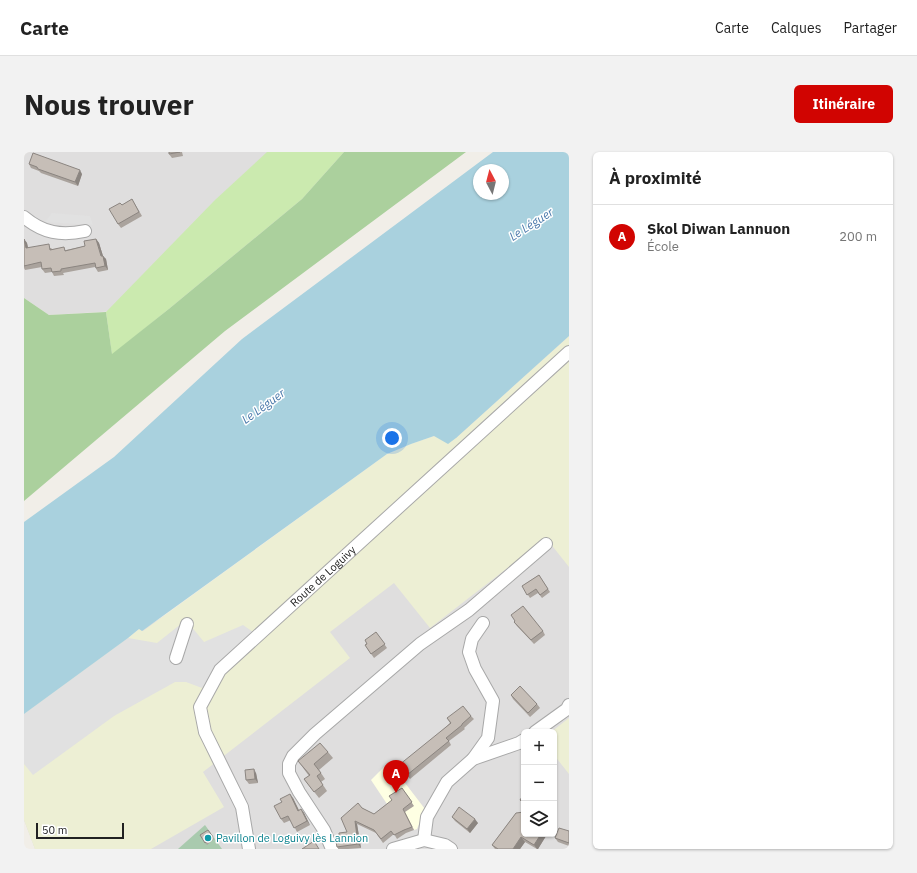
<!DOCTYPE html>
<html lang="fr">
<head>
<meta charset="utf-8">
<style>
  :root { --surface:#fff; --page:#f2f2f2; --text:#222; --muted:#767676; --line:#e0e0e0; --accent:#d10401 }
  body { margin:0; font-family:"IBM Plex Sans",sans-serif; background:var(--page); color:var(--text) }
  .controls { position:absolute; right:12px; bottom:12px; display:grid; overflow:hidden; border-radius:6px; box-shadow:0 1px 3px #0004 }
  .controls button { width:36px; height:36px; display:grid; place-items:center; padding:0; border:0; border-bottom:1px solid var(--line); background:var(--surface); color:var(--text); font:20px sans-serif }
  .compass { position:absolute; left:449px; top:12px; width:36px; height:36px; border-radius:50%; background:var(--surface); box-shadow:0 1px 3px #0004; rotate:353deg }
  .scale { position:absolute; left:12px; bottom:10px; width:88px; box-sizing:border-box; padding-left:4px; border:2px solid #212121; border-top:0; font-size:11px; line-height:14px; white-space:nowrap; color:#212121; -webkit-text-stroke:3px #fff; paint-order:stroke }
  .you { position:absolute; left:368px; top:286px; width:14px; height:14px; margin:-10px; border:3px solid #fff; border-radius:50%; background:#1a73e8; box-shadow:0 0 0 6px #1a73e833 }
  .badge { display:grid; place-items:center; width:26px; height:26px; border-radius:50%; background:var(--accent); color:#fff; font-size:13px; font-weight:700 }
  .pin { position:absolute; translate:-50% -33px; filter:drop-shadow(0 1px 2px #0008) }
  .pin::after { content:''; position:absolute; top:21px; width:14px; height:12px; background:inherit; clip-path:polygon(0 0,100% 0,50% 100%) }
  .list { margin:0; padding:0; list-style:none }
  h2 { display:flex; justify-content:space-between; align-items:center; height:52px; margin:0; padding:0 16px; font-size:17px }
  h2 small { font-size:13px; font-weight:400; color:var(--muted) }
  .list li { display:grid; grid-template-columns:26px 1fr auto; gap:12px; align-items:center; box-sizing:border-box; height:64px; padding:0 16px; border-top:1px solid var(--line) }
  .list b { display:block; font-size:15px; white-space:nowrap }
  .list p { margin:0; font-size:13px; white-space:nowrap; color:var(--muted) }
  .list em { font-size:13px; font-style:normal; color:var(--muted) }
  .icon { flex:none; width:22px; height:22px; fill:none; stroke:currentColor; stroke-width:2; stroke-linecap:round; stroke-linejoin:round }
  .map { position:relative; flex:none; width:545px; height:697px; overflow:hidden; border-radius:6px }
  header { display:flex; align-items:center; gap:24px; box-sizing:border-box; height:56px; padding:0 20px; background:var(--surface); border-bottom:1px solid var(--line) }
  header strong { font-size:19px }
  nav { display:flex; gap:22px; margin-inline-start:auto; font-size:14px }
  .intro { display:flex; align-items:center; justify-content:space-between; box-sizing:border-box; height:96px; padding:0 24px }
  h1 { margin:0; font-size:28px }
  .button { padding:10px 18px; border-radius:6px; background:var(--accent); color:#fff; font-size:14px; font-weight:700 }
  main { display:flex; gap:24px; padding:0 24px }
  aside { flex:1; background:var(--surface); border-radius:6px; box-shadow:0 1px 3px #0004 }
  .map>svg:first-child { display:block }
</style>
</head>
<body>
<header>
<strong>Carte</strong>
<nav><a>Carte</a><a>Calques</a><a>Partager</a></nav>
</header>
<div class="intro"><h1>Nous trouver</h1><a class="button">Itinéraire</a></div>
<main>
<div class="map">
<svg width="545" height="697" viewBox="0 0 545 697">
  <rect width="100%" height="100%" fill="#f1eee8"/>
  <path fill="#dfdede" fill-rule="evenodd" d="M0 0H320L278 47 146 156 25 163 0 146Z
    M545 184V697H11L0 668V562L104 486 424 292ZM500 580H530V682H500Z"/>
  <path fill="#feffe3" d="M365 610 401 657 393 677 390 678 387 672 365 655 347 628Z"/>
  <path fill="#edefd4" d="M545 184V415L522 386 406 476 370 431 306 480 326 506 179 620 200 655 127 697H11L0 668V562L104 486 115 477 119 479 363 302 387 292 410 284 432 286Z
    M545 566V622L530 603V580H527Z"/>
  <path fill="#cbeaaf" d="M243 0H320L278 47 146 156 88 203 82 160 191 48Z"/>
  <path fill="#abd09d" d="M320 0H442L201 179 0 349V146L25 163 82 160 88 202 146 156 278 47Z"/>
  <path fill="#a9caae" d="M181 673 198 697H154Z"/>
  <path fill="#e1e1e1" d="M28 61 66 64 69 73 21 70Z
    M162 468 180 490 219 473 229 480 197 511 178 536 162 530H151L90 564 9 623 0 612V562L104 486 133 491Z"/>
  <path fill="#a9d1de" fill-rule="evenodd" d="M469 0H545V184L432 286 424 292 410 284 387 292 363 302 118 479 115 477 104 486 0 562V370L90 305 218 187ZM455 18H479V42H455Z"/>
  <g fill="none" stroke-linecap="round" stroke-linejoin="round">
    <g stroke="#a8a8a8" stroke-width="14">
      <g id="street">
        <path d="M0 65C19 81 37 84 61 79"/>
        <path d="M152 506 163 472"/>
        <path d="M511 580 543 557 545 553"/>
        <path d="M449 607 464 586 469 549 451 517 445 500 448 487 459 471"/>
        <path d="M400 688 403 665 423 630 449 607 495 591 500 588"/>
        <path id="s1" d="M225 697 218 655 181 580 176 555 196 518 545 200"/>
        <path d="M308 697 300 678 275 640 265 621V612L269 604 291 582 396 492 445 458 522 392"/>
        <path d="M369 697 400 688 421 693 427 697"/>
      </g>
    </g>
    <use href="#street" stroke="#fff" stroke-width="12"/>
  </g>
  <path fill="#aaa39d" d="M145 0H158L159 4 148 6 145 2Z
    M5 12 58 22 54 34 17 21 15 19 7 16Z
    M108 47 118 64 97 76 94 72 98 53Z
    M0 87 3 91 4 96H27L28 97 42 98 61 94 72 87 75 91 79 104 82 107 84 118 74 120 71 115 39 121 40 123 30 124 28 120 21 121 18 117V115L1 118 0 116Z
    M515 423 526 440 518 446 514 441 506 446 498 434Z
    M490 470 519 479 521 483 510 492 493 474Z
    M352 480 363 496 350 506 341 493Z
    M487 543 513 552 516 556 506 565 489 547Z
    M447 564 450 567 440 576 441 577 425 589 427 593 386 627 378 617 426 571 423 566Z
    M304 600 309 606 295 618 301 627 297 630 303 639 295 646 280 627 285 624 274 609Z
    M232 621 234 631 225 632 222 628Z
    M378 636 390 654 381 660 390 678 382 681 373 687 370 682 359 691 352 681 333 672 337 696 324 697H315L313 695 315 684 323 680 338 656 350 662 368 649Z
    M269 646 275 658 277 657 280 661 286 673 273 680 267 668 260 671 257 667Z
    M492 661 522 684 514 697H513L501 690 496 697H471L468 693Z
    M428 665 454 671 446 681 431 669Z
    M184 678 190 687 183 693 176 683Z
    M545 679V694L534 690 531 686Z"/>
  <path fill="#8b8580" d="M56 18 58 22 54 34 51 30Z
    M0 87 3 91 5 100 2 96Z
    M72 87 75 91 79 104 82 107 84 118 81 114Z
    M230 617 232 621 234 631 231 627Z
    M266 642 269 646 277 663 274 659Z
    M530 644 533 649 530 654Z
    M277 657 280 661 286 673 283 669Z
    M451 667 454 671 446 681 443 677Z
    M331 669 333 672 337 696 334 692Z
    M517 682H521L522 684 514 697H513L510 693Z
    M497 685 501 690 496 697H489Z"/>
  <path fill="#c6beb7" stroke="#8b8580" d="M145 0H156L145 2Z
    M9 1 56 18 51 30 14 17 13 15 5 12Z
    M108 47 115 60 94 72 85 57 96 51 98 53Z
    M0 87 2 96 25 92 26 98 40 95 41 99 61 94 60 89 72 87 77 104H79L81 114 72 116 71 111 37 117V119L28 120 27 116 18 117 17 110 0 114Z
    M515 423 524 437 516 443 512 437 503 443 498 434Z
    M499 454 519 479 507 488 490 470 491 469 487 463Z
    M352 480 361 492 347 502 341 493 343 492 341 488Z
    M496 534 513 552 504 561 487 543Z
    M439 554 447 564 438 572V573L422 586 425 589 383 623 375 613 427 571 423 566Z
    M296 591 304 600 290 612 297 621 293 624 299 633 290 640 280 627 286 623 274 609Z
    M230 617 231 627 222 628 221 618Z
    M378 636 388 650 379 657 388 675 380 678 370 683 367 679 357 687 350 678 331 669 334 692 313 695 311 685 315 684V681L323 680 317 666 334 651 338 656 350 662 368 648 365 644Z
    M266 642 274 659 277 657 283 669 270 676 264 664 257 667 250 654 258 650 256 647Z
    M500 642V651L496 648Z
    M435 655 451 667 443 677 428 665Z
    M500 660V682H517L510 693 497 685 489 697H474L468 693 492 661Z
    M535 676 545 679V691L531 686Z
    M184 678 189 685 181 691 176 683Z
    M290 689 295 697H278Z"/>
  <circle fill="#0f9aa8" stroke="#fff" stroke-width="1.5" cx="184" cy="686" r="4"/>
  <g text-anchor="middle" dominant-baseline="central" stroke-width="3" stroke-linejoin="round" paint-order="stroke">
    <g font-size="11" fill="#212121" stroke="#fff">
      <text stroke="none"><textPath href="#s1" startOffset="333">Route de Loguivy</textPath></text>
    </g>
    <g font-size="11" fill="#0d838f" stroke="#fff" text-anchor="start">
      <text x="192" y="686">Pavillon de Loguivy lès Lannion</text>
    </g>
    <g font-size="12" font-style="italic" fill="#4978aa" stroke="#fff">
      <text transform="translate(507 72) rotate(-33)">Le Léguer</text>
      <text transform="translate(239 254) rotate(-36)">Le Léguer</text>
    </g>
  </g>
</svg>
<div class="controls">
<button>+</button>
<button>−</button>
<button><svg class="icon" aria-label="layers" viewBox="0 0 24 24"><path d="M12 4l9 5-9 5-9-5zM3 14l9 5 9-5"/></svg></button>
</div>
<svg class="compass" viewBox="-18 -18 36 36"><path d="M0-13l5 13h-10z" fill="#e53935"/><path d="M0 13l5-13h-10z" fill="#767676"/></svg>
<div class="scale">50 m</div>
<div class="you"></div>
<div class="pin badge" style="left:372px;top:641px">A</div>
</div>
<aside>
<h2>À proximité<small></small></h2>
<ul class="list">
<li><span class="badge">A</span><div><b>Skol Diwan Lannuon</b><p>École</p></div><em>200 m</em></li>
</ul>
</aside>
</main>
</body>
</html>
